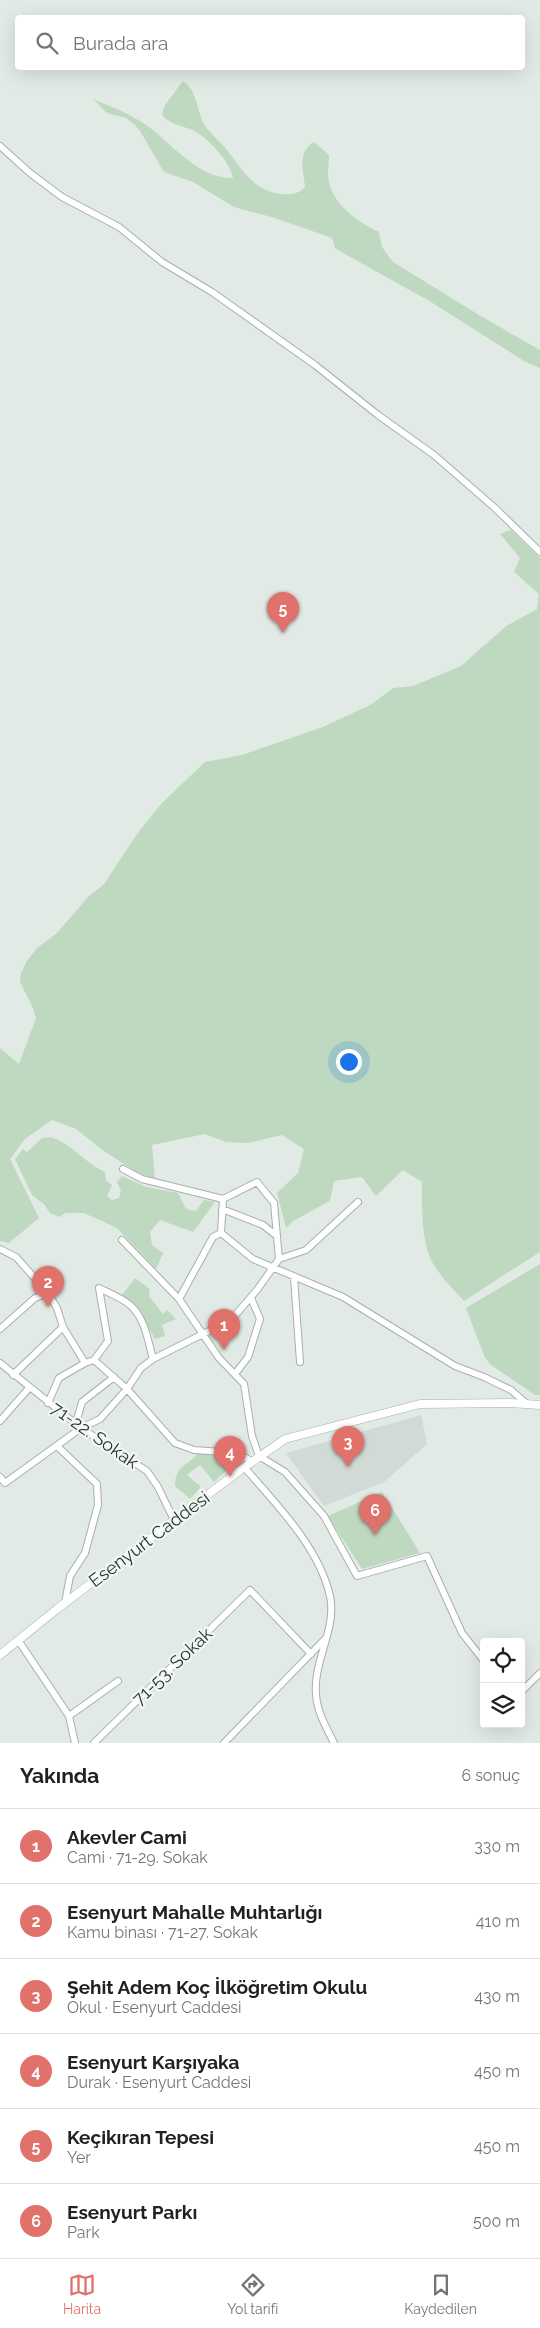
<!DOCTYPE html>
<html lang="tr">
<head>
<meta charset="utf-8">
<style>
  :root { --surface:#fff; --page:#f2f2f2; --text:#202124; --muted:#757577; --line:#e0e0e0; --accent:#e0726b }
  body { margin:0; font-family:Raleway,sans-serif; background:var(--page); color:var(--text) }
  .controls { position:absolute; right:15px; bottom:15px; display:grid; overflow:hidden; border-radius:5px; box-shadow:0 5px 20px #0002 }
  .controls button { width:45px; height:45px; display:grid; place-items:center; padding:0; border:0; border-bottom:1px solid var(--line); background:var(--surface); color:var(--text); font:25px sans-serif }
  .you { position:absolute; left:348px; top:1061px; width:18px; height:18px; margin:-12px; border:4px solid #fff; border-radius:50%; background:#1a73e8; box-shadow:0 0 0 8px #1a73e833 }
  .badge { display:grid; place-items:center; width:32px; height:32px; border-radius:50%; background:var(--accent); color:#fff; font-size:16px; font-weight:700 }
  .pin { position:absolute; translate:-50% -41px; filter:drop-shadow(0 1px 2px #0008) }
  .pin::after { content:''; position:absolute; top:26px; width:18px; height:15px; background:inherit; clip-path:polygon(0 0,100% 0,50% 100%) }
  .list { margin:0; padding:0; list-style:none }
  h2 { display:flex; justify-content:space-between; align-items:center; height:65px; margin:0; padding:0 20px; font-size:21px }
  h2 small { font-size:16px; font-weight:400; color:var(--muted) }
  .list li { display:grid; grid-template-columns:32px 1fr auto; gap:15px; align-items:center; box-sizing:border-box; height:75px; padding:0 20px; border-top:1px solid var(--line) }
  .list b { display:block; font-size:19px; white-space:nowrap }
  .list p { margin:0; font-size:16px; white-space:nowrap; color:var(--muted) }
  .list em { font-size:16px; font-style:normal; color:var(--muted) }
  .icon { flex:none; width:28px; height:28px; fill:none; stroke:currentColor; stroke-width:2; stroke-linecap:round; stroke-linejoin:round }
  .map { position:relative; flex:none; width:540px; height:1743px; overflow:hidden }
  .search { position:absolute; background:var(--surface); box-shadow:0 5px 20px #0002; left:15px; right:15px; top:15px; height:55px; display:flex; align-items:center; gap:12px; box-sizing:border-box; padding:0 18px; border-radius:5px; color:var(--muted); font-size:19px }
  .sheet { height:515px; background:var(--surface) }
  nav { display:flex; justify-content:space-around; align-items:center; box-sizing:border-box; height:70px; border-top:1px solid var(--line); background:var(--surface); font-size:14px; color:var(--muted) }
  nav a { display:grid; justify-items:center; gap:2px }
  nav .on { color:var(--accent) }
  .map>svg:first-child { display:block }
</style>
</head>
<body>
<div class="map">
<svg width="540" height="1743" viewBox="0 0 540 1743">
  <rect width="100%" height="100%" fill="#e2eae5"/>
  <path fill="#d1dad4" d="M421 1415 427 1444 384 1482 324 1506 286 1453Z"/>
  <path fill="#bed9c0" d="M183 81C198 92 196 108 204 124 209 133 220 141 227 150 244 171 252 190 281 194 292 195 298 194 305 187 303 169 297 153 314 142L329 155C329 161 328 168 328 175 330 203 356 221 379 232L382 247 393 262 479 315 540 350V368L524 361 431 302 343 253 335 248 332 238 275 218 234 207 193 182 164 172 140 131 134 124 126 118 107 113 93 99C112 107 133 115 149 127 174 146 199 179 233 178 230 162 210 140 196 132 184 125 171 126 162 115L165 105Z
    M511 530 540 558V1252L464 1301C453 1289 434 1270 429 1255 421 1232 422 1205 422 1182L403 1170 376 1196 362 1177 334 1181 330 1201 293 1221 286 1228 277 1193 298 1173 304 1149 282 1135 249 1143 226 1142 205 1134 152 1145 155 1179 136 1172 101 1149 76 1129 52 1120 25 1139 10 1159 39 1218 9 1243 0 1241V1048L19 1064 36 1018 33 1008 20 982 21 973 27 961 37 948 57 933 88 897 104 884 137 834 161 804 205 762 242 755 323 727 372 704 393 688 413 686 461 666 506 626 537 609 539 594 514 572 520 558 500 534Z
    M51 1137C72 1144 85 1163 105 1172L106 1181 112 1185 107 1196 112 1200 119 1198 121 1191 117 1182 122 1176 146 1187 178 1193 186 1209 196 1211 204 1200 215 1202 193 1232 160 1220 150 1232 152 1245 163 1253 156 1269 117 1228 84 1213H66L59 1217 50 1213 44 1204 32 1195 15 1159 23 1149 27 1152 42 1138Z
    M540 1264V1395H535L491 1365 485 1358 466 1308Z
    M135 1278 150 1289 149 1296 163 1314 167 1310 176 1319 162 1325 165 1336 155 1339 143 1318 122 1295Z
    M198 1453 221 1457 233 1464 214 1482 200 1465 187 1475 201 1487 190 1499 175 1486C175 1465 187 1467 198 1453Z
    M382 1492 420 1553 362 1569 328 1516Z"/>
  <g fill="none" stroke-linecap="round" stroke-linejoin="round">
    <g stroke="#a5b1ab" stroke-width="8">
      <path id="minor" d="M0 146 30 173 62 197 119 227 162 262 212 292 315 365 378 415 434 455 495 508 540 552
        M123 1169 142 1179 223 1199
        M222 1209 263 1225 277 1236
        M221 1233 253 1259 343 1297 455 1366 484 1377 511 1390 527 1404
        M221 1233 223 1199
        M122 1240 179 1299 219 1358 244 1384 252 1436 259 1456 285 1472 324 1516 357 1576 427 1556 462 1633 484 1661
        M0 1249 16 1257 48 1293 57 1308 63 1327 85 1363
        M279 1259 306 1250 358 1202
        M294 1277 300 1362
        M99 1288C109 1293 122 1298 130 1305 145 1318 148 1341 153 1359
        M179 1299 213 1237 221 1233
        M0 1329 35 1298 48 1293
        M94 1360 127 1389 175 1443 194 1450 236 1453 252 1461
        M0 1363 81 1428 147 1471 158 1487 174 1520
        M235 1374 248 1357 260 1319 251 1298
        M13 1375 63 1327
        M48 1403 59 1378 85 1363 94 1360 108 1341 99 1288
        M0 1421 29 1388
        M76 1423 82 1402 114 1377
        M57 1446 97 1484 98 1505 85 1553 70 1576 65 1603
        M244 1467C276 1504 319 1547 330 1596 337 1629 313 1661 316 1694 317 1712 326 1727 334 1743
        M0 1477 5 1483 81 1428 100 1419 127 1389 141 1368 153 1359 231 1320 257 1290 279 1259 274 1203 257 1182 223 1199
        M18 1640 69 1716 75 1743
        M521 1692 540 1673
        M69 1716 118 1681
        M94 1743 250 1590 311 1654
        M224 1743 326 1638"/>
    </g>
    <g stroke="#a5b1ab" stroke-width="9">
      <path id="tertiary" d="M0 1655 57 1609 239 1471 285 1439 420 1404 510 1403 540 1405"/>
    </g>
    <use href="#minor" stroke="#fff" stroke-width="6"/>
    <use href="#tertiary" stroke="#fff" stroke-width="8"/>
  </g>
  <g text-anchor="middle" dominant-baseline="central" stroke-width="4.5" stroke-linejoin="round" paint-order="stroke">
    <g font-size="18" fill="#243930" stroke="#f2f7f4">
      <text transform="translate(95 1435) rotate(35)">71-22. Sokak</text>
      <text transform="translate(149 1539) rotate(-37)">Esenyurt Caddesi</text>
      <text transform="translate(172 1666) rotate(-44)">71-53. Sokak</text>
    </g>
  </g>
</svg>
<div class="controls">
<button><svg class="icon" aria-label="locate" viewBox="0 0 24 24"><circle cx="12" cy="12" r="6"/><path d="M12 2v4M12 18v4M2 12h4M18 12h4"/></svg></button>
<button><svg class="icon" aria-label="layers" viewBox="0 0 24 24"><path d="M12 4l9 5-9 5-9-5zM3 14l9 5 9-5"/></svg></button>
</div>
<div class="you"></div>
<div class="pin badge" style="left:224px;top:1350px">1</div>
<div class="pin badge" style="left:48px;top:1307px">2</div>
<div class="pin badge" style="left:348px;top:1467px">3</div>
<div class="pin badge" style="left:230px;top:1477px">4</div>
<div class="pin badge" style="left:283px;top:633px">5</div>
<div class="pin badge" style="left:375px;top:1535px">6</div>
<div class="search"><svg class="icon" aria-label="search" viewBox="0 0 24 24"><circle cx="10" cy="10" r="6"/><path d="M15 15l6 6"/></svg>Burada ara</div>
</div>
<section class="sheet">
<h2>Yakında<small>6 sonuç</small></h2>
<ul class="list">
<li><span class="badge">1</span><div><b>Akevler Cami</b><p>Cami · 71-29. Sokak</p></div><em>330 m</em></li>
<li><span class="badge">2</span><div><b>Esenyurt Mahalle Muhtarlığı</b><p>Kamu binası · 71-27. Sokak</p></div><em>410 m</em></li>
<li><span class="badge">3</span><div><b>Şehit Adem Koç İlköğretim Okulu</b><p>Okul · Esenyurt Caddesi</p></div><em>430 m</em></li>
<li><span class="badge">4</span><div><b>Esenyurt Karşıyaka</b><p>Durak · Esenyurt Caddesi</p></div><em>450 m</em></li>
<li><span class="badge">5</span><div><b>Keçikıran Tepesi</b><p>Yer</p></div><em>450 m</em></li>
<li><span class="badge">6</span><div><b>Esenyurt Parkı</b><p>Park</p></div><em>500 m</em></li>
</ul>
</section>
<nav>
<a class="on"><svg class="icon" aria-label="map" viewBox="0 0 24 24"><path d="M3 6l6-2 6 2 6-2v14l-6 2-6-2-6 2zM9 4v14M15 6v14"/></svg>Harita</a>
<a><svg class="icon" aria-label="directions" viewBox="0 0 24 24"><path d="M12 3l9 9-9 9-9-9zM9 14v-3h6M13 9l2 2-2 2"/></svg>Yol tarifi</a>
<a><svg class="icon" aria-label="saved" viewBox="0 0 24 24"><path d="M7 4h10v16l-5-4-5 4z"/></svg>Kaydedilen</a>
</nav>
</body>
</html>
